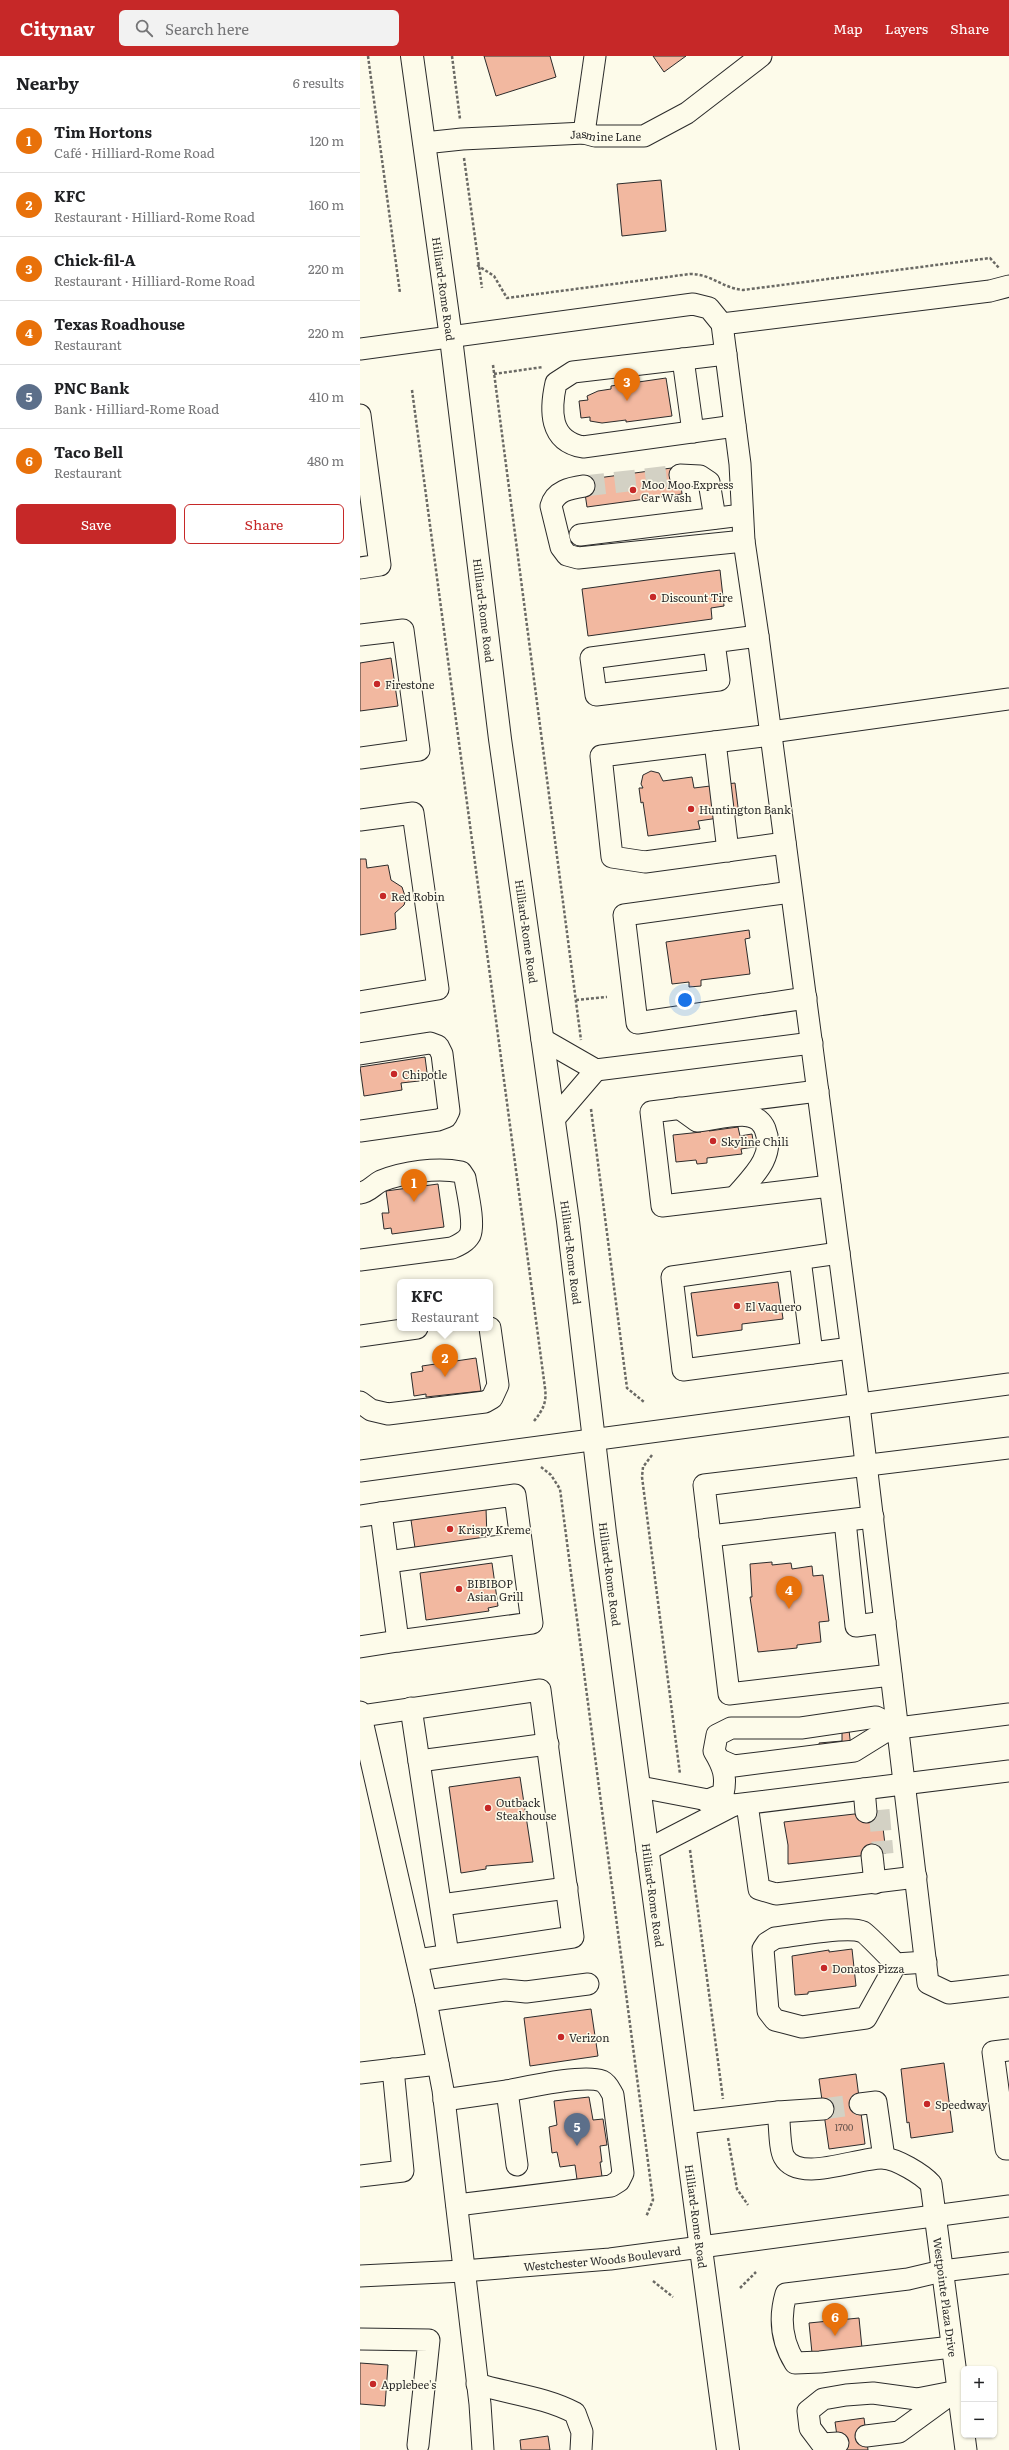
<!DOCTYPE html>
<html lang="en">
<head>
<meta charset="utf-8">
<style>
  :root { --surface:#fff; --page:#f2f2f2; --text:#202124; --muted:#757577; --line:#e0e0e0; --accent:#c62828 }
  body { margin:0; font-family:Literata,serif; background:var(--page); color:var(--text) }
  .controls { position:absolute; right:12px; bottom:12px; display:grid; overflow:hidden; border-radius:6px; box-shadow:0 1px 3px #0004 }
  .controls button { width:36px; height:36px; display:grid; place-items:center; padding:0; border:0; border-bottom:1px solid var(--line); background:var(--surface); color:var(--text); font:20px sans-serif }
  .you { position:absolute; left:325px; top:944px; width:14px; height:14px; margin:-10px; border:3px solid #fff; border-radius:50%; background:#1a73e8; box-shadow:0 0 0 6px #1a73e833 }
  .badge { display:grid; place-items:center; width:26px; height:26px; border-radius:50%; background:var(--accent); color:#fff; font-size:13px; font-weight:700 }
  .pin { position:absolute; translate:-50% -33px; filter:drop-shadow(0 1px 2px #0008) }
  .pin::after { content:''; position:absolute; top:21px; width:14px; height:12px; background:inherit; clip-path:polygon(0 0,100% 0,50% 100%) }
  .popup { position:absolute; left:37px; top:1223px; width:96px; height:52px; box-sizing:border-box; display:grid; place-content:center; border-radius:6px; background:var(--surface); filter:drop-shadow(0 1px 3px #0005); font-size:13px; white-space:nowrap; color:var(--muted) }
  .popup b { font-size:15px; color:var(--text) }
  .popup::after { content:''; position:absolute; left:50%; top:100%; margin-left:-8px; border:8px solid transparent; border-top-color:var(--surface) }
  .list { margin:0; padding:0; list-style:none }
  h2 { display:flex; justify-content:space-between; align-items:center; height:52px; margin:0; padding:0 16px; font-size:17px }
  h2 small { font-size:13px; font-weight:400; color:var(--muted) }
  .list li { display:grid; grid-template-columns:26px 1fr auto; gap:12px; align-items:center; box-sizing:border-box; height:64px; padding:0 16px; border-top:1px solid var(--line) }
  .list b { display:block; font-size:15px; white-space:nowrap }
  .list p { margin:0; font-size:13px; white-space:nowrap; color:var(--muted) }
  .list em { font-size:13px; font-style:normal; color:var(--muted) }
  .actions { display:flex; gap:8px; padding:12px 16px }
  .actions a { flex:1; padding:9px 0; border:1px solid var(--accent); border-radius:6px; text-align:center; font-size:14px; color:var(--accent) }
  .actions .main { background:var(--accent); color:#fff }
  .icon { flex:none; width:22px; height:22px; fill:none; stroke:currentColor; stroke-width:2; stroke-linecap:round; stroke-linejoin:round }
  .map { position:relative; flex:none; width:649px; height:2394px; overflow:hidden }
  header { display:flex; align-items:center; gap:24px; box-sizing:border-box; height:56px; padding:0 20px; background:var(--accent); color:#fff }
  header strong { font-size:19px }
  nav { display:flex; gap:22px; margin-inline-start:auto; font-size:14px }
  .search { width:280px; height:36px; background:var(--page); display:flex; align-items:center; gap:10px; box-sizing:border-box; padding:0 14px; border-radius:6px; color:var(--muted); font-size:15px }
  main { display:flex }
  aside { flex:1; background:var(--surface) }
  .map>svg:first-child { display:block }
</style>
</head>
<body>
<header>
<strong>Citynav</strong>
<div class="search"><svg class="icon" aria-label="search" viewBox="0 0 24 24"><circle cx="10" cy="10" r="6"/><path d="M15 15l6 6"/></svg>Search here</div>
<nav><a>Map</a><a>Layers</a><a>Share</a></nav>
</header>
<main>
<aside>
<h2>Nearby<small>6 results</small></h2>
<ul class="list">
<li><span class="badge" style="background:#e8710a">1</span><div><b>Tim Hortons</b><p>Café · Hilliard-Rome Road</p></div><em>120 m</em></li>
<li><span class="badge" style="background:#e8710a">2</span><div><b>KFC</b><p>Restaurant · Hilliard-Rome Road</p></div><em>160 m</em></li>
<li><span class="badge" style="background:#e8710a">3</span><div><b>Chick-fil-A</b><p>Restaurant · Hilliard-Rome Road</p></div><em>220 m</em></li>
<li><span class="badge" style="background:#e8710a">4</span><div><b>Texas Roadhouse</b><p>Restaurant</p></div><em>220 m</em></li>
<li><span class="badge" style="background:#5c6f8a">5</span><div><b>PNC Bank</b><p>Bank · Hilliard-Rome Road</p></div><em>410 m</em></li>
<li><span class="badge" style="background:#e8710a">6</span><div><b>Taco Bell</b><p>Restaurant</p></div><em>480 m</em></li>
</ul>
<div class="actions"><a class="main">Save</a><a>Share</a></div>
</aside>
<div class="map">
<svg width="649" height="2394" viewBox="0 0 649 2394">
  <rect width="100%" height="100%" fill="#fdfbea"/>
  <path fill="#f2b8a0" stroke="#2b2b2b" d="M124 0H190L196 21 136 40Z
    M293 0H326L304 16Z
    M301 124 306 175 262 180 257 128Z
    M306 322 312 360 266 366V364L242 367 230 365V361L221 362 219 345 228 344 227 340 238 335 251 333V330Z
    M319 411 322 438 227 451 223 424Z
    M360 514 364 550 351 552 352 563 228 580 222 533Z
    M31 602 38 650 0 655V607Z
    M291 715 299 717 303 725 332 721 334 732 375 727 379 759 338 765 340 773 288 780 283 746 281 747 279 732H283L281 728 283 719Z
    M0 803H6L7 812 28 809 31 824 42 831 46 843 44 849 35 857 36 873 0 879Z
    M389 874 390 882 385 883 390 918 341 924V930L329 931V926L312 928 306 886Z
    M65 1001 68 1024 41 1027 42 1034 4 1040 0 1011Z
    M348 1071 349 1075 378 1071 380 1080 392 1078 394 1091 381 1093 382 1098 347 1102V1107L337 1108 336 1104 316 1106 313 1079 341 1076V1072Z
    M78 1128 84 1171 32 1178 31 1172 24 1173 22 1157H29L26 1135Z
    M418 1226 423 1263 382 1268V1274L337 1280 331 1237Z
    M116 1302 121 1335 66 1341V1338L54 1340 51 1317 63 1315 62 1310Z
    M126 1452 127 1482 56 1499 51 1464Z
    M412 1506V1509L431 1507 432 1513 452 1510 453 1520 463 1519 469 1565 459 1566 461 1586 437 1589V1592L398 1596 390 1541H392L390 1508Z
    M132 1507 138 1550 128 1552 129 1555 66 1564 60 1517Z
    M489 1674 492 1701 460 1694 459 1687 482 1685V1675Z
    M160 1721 173 1806 126 1810V1813L101 1817 89 1731Z
    M521 1755 526 1797 428 1808V1789L424 1766Z
    M492 1893 496 1930 448 1936V1938L435 1939 432 1900 469 1894V1896Z
    M231 1953 238 2000 170 2010 164 1962Z
    M584 2007 593 2076 551 2082 549 2066 547 2067 541 2013Z
    M496 2018 505 2088 469 2093 459 2023Z
    M229 2041 233 2064 243 2063 247 2089 240 2090 242 2106H240L244 2135 219 2138 215 2109 200 2111 197 2096 192 2097 189 2071 197 2069 194 2045Z
    M499 2262 502 2292 452 2297 449 2267Z
    M0 2307 28 2309 25 2350 0 2348Z
    M504 2362 508 2394H479L475 2366Z
    M188 2380 190 2394H161L160 2384Z"/>
  <g fill="none" stroke-linecap="round" stroke-linejoin="round">
    <path stroke="#d3d1c4" stroke-width="21" stroke-dasharray="21 10" stroke-linecap="butt" d="M224 430 320 419
      M519 1754 523 1798
      M463 2053 500 2048"/>
    <g stroke="#2b2b2b" stroke-width="23">
      <g id="minor">
        <path d="M224 77 235 0"/>
        <path id="s1" d="M64 87 102 83 224 77 235 80H284L327 57 401 0"/>
        <path d="M362 268 630 235 649 230"/>
        <path d="M0 293 333 248 349 252 362 268 380 408 384 485 398 580 499 1349 568 1927 589 1937 649 1930"/>
        <path d="M366 298 213 316 196 327C190 354 189 385 223 391L375 370"/>
        <path d="M323 303 333 376"/>
        <path d="M0 359 20 509 0 512"/>
        <path d="M320 419 340 420 349 426 355 462"/>
        <path d="M224 430C210 432 195 435 191 450L201 491 207 499 218 502 384 485"/>
        <path d="M220 479 382 459"/>
        <path d="M0 579 43 574 59 694 0 702"/>
        <path d="M354 586 359 624 236 639 231 602 398 580"/>
        <path d="M411 676 649 643"/>
        <path d="M411 679 241 700 252 801 285 806 425 787"/>
        <path d="M355 686 368 795"/>
        <path d="M0 764 53 757 78 933 0 946"/>
        <path d="M431 836 264 859 277 967 446 942"/>
        <path d="M182 983 236 1014 452 987"/>
        <path d="M0 998 70 987 78 990 82 998 89 1055 86 1061 78 1064 0 1075"/>
        <path d="M458 1035 291 1056 302 1150 470 1130"/>
        <path d="M319 1052 337 1065C350 1064 377 1057 389 1060 396 1061 402 1066 405 1073 416 1101 392 1121 375 1141"/>
        <path d="M194 1063 236 1014"/>
        <path d="M0 1137C9 1136 13 1129 21 1125 44 1116 77 1111 101 1116L105 1122C107 1135 115 1167 110 1179 106 1186 99 1189 92 1192L0 1204"/>
        <path d="M479 1197 312 1221 323 1314 491 1292"/>
        <path d="M440 1203 452 1297"/>
        <path d="M0 1280 57 1272"/>
        <path d="M0 1346 11 1354 28 1358 125 1346 132 1342 138 1329 130 1272"/>
        <path d="M0 1415 649 1328"/>
        <path d="M155 1439 172 1567 38 1585 21 1457Z"/>
        <path d="M0 1460 21 1457"/>
        <path d="M485 1465 496 1570 525 1566"/>
        <path d="M350 1480 513 1461"/>
        <path d="M28 1506 161 1487"/>
        <path d="M0 1591 38 1585"/>
        <path d="M531 1619 369 1638 344 1429 649 1392"/>
        <path d="M51 1652 88 1899"/>
        <path d="M0 1656 66 1945 83 2034 120 2348 123 2394"/>
        <path d="M1 1660 180 1634 213 1881 57 1904"/>
        <path d="M360 1704 374 1710 494 1695 523 1677 538 1672 649 1658"/>
        <path d="M59 1705 188 1688"/>
        <path d="M280 1731 374 1749 649 1715"/>
        <path d="M504 1733 506 1756"/>
        <path d="M346 1745 363 1738C367 1720 363 1710 354 1695L357 1679 371 1672H441L516 1661 538 1672"/>
        <path d="M387 1748 399 1833 416 1838 556 1821"/>
        <path d="M287 1794 374 1749"/>
        <path d="M512 1799 515 1827"/>
        <path d="M81 1849 207 1832"/>
        <path d="M536 1908 506 1962 442 1971 415 1964 408 1955 403 1893 407 1887 415 1882C433 1880 488 1869 503 1876 507 1878 531 1903 536 1908L566 1906"/>
        <path d="M66 1945 145 1934 166 1936 228 1928"/>
        <path d="M649 1994 633 1996 646 2093H649"/>
        <path d="M0 2017 78 2008"/>
        <path d="M84 2044 147 2035 157 2109"/>
        <path d="M500 2048 516 2046 524 2102"/>
        <path id="s2" d="M418 2056C420 2067 419 2092 424 2101 439 2128 498 2101 523 2102 537 2103 562 2118 571 2128L606 2394"/>
        <path d="M324 2067 418 2056 463 2053"/>
        <path d="M0 2120 43 2115 33 2013"/>
        <path d="M97 2149 251 2130 259 2125 263 2117 253 2039C250 2034 248 2028 242 2025 223 2018 168 2031 147 2035"/>
        <path id="s3" d="M0 2220 103 2215 250 2203 649 2150"/>
        <path d="M0 2283 69 2284 58 2389"/>
        <path d="M592 2291 460 2306 435 2307C422 2286 419 2262 426 2238L548 2223 582 2215 649 2207"/>
        <path d="M117 2328C150 2338 185 2341 215 2357L222 2376 221 2394"/>
        <path d="M506 2380 539 2376 587 2341"/>
        <path d="M478 2387 462 2388 450 2372 448 2355 463 2343 486 2339 513 2337 557 2343 598 2335"/>
      </g>
    </g>
    <g stroke="#2b2b2b" stroke-width="24">
      <g id="major">
        <path id="s4" d="M52 0 91 282 140 683 208 1165 245 1477 368 2394"/>
      </g>
    </g>
    <path stroke="#6a6964" stroke-width="2.5" stroke-dasharray="3 2" stroke-linecap="butt" d="M8 0 40 237
      M92 0 100 63
      M104 102 122 232
      M117 209 134 220 147 242 330 218C352 218 362 232 383 234L630 202 639 212
      M133 309 221 984
      M134 318 183 311
      M52 334 185 1332C187 1346 183 1354 174 1365
      M216 944 247 941
      M231 1053 267 1332 284 1346
      M292 1399 283 1411 282 1421 320 1718
      M181 1411 191 1419 200 1433 293 2144 286 2161
      M330 1794 363 2043
      M368 2082 377 2133 388 2149
      M293 2225 313 2241
      M380 2232 396 2216"/>
    <use href="#minor" stroke="#fdfbea" stroke-width="21"/>
    <use href="#major" stroke="#fdfbea" stroke-width="22"/>
  </g>
  <g fill="#c62828" stroke="#fdfbea" stroke-width="1.5">
    <circle cx="273" cy="434" r="4"/>
    <circle cx="293" cy="541" r="4"/>
    <circle cx="17" cy="628" r="4"/>
    <circle cx="331" cy="753" r="4"/>
    <circle cx="23" cy="840" r="4"/>
    <circle cx="34" cy="1018" r="4"/>
    <circle cx="353" cy="1085" r="4"/>
    <circle cx="377" cy="1250" r="4"/>
    <circle cx="90" cy="1473" r="4"/>
    <circle cx="99" cy="1533" r="4"/>
    <circle cx="128" cy="1752" r="4"/>
    <circle cx="464" cy="1912" r="4"/>
    <circle cx="201" cy="1981" r="4"/>
    <circle cx="567" cy="2048" r="4"/>
    <circle cx="13" cy="2328" r="4"/>
  </g>
  <g text-anchor="middle" dominant-baseline="central" stroke-width="3" stroke-linejoin="round" paint-order="stroke">
    <g font-size="9" fill="#5d4e48">
      <text x="484" y="2071">1700</text>
    </g>
    <g font-size="11" fill="#2b2b2b" stroke="#fdfbea">
      <text stroke="none"><textPath href="#s1" startOffset="182">Jasmine Lane</textPath></text>
      <text stroke="none"><textPath href="#s4" startOffset="235">Hilliard-Rome Road</textPath></text>
      <text stroke="none"><textPath href="#s4" startOffset="559">Hilliard-Rome Road</textPath></text>
      <text stroke="none"><textPath href="#s4" startOffset="883">Hilliard-Rome Road</textPath></text>
      <text stroke="none"><textPath href="#s4" startOffset="1207">Hilliard-Rome Road</textPath></text>
      <text stroke="none"><textPath href="#s4" startOffset="1531">Hilliard-Rome Road</textPath></text>
      <text stroke="none"><textPath href="#s4" startOffset="1855">Hilliard-Rome Road</textPath></text>
      <text stroke="none"><textPath href="#s4" startOffset="2179">Hilliard-Rome Road</textPath></text>
      <text stroke="none"><textPath href="#s3" startOffset="243">Westchester Woods Boulevard</textPath></text>
      <text stroke="none"><textPath href="#s2" startOffset="319">Westpointe Plaza Drive</textPath></text>
    </g>
    <g font-size="11" fill="#2b2b2b" stroke="#fdfbea" text-anchor="start">
      <text x="281" y="428">Moo Moo Express<tspan x="281" dy="13">Car Wash</tspan></text>
      <text x="301" y="541">Discount Tire</text>
      <text x="25" y="628">Firestone</text>
      <text x="339" y="753">Huntington Bank</text>
      <text x="31" y="840">Red Robin</text>
      <text x="42" y="1018">Chipotle</text>
      <text x="361" y="1085">Skyline Chili</text>
      <text x="385" y="1250">El Vaquero</text>
      <text x="98" y="1473">Krispy Kreme</text>
      <text x="107" y="1527">BIBIBOP<tspan x="107" dy="13">Asian Grill</tspan></text>
      <text x="136" y="1746">Outback<tspan x="136" dy="13">Steakhouse</tspan></text>
      <text x="472" y="1912">Donatos Pizza</text>
      <text x="209" y="1981">Verizon</text>
      <text x="575" y="2048">Speedway</text>
      <text x="21" y="2328">Applebee's</text>
    </g>
  </g>
</svg>
<div class="controls">
<button>+</button>
<button>−</button>
</div>
<div class="you"></div>
<div class="pin badge" style="left:54px;top:1146px;background:#e8710a">1</div>
<div class="pin badge" style="left:85px;top:1321px;background:#e8710a">2</div>
<div class="popup"><b>KFC</b>Restaurant</div>
<div class="pin badge" style="left:267px;top:345px;background:#e8710a">3</div>
<div class="pin badge" style="left:429px;top:1553px;background:#e8710a">4</div>
<div class="pin badge" style="left:217px;top:2090px;background:#5c6f8a">5</div>
<div class="pin badge" style="left:475px;top:2280px;background:#e8710a">6</div>
</div>
</main>
</body>
</html>
